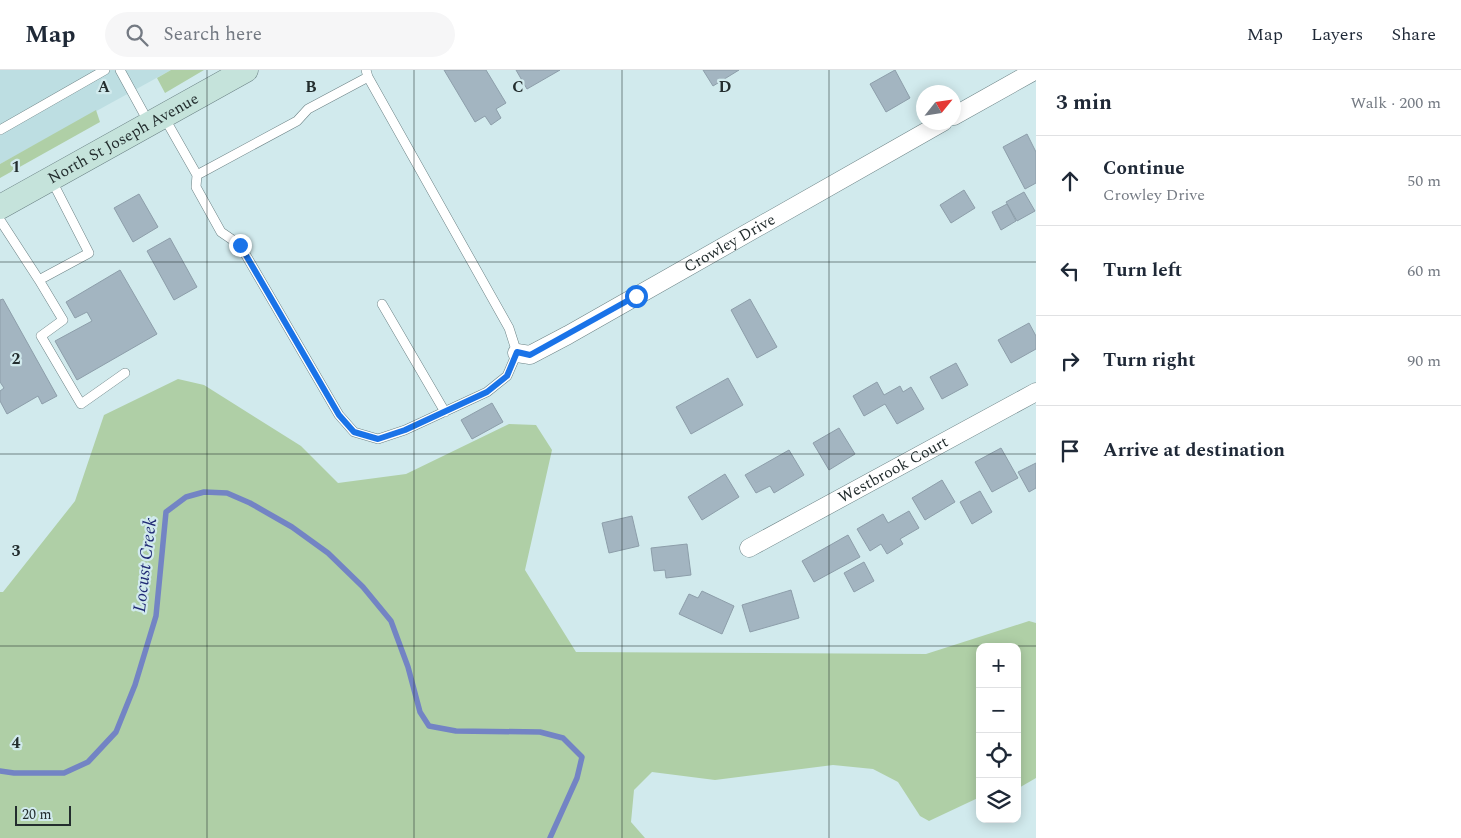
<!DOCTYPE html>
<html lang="en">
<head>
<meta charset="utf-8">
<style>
  :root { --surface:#fff; --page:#f6f6f7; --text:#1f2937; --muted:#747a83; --line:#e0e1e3 }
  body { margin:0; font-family:Spectral,serif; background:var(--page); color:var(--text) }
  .controls { position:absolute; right:15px; bottom:15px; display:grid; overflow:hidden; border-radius:10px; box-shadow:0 2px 12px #0003 }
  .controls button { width:45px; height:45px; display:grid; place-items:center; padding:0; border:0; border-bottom:1px solid var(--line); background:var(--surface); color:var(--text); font:25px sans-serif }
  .compass { position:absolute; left:916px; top:15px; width:45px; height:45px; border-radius:50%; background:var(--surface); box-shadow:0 2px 12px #0003; rotate:60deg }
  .scale { position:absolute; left:15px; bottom:12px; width:56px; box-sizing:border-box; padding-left:5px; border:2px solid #232d2e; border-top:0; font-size:14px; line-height:18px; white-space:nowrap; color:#232d2e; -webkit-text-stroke:4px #d1eaed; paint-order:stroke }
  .stop { position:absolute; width:15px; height:15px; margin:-11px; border:4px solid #1a73e8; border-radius:50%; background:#fff }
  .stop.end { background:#1a73e8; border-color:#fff; box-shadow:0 1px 5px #0008 }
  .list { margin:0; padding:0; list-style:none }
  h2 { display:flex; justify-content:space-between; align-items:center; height:65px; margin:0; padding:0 20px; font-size:21px }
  h2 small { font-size:16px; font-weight:400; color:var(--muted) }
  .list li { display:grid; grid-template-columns:32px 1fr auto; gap:15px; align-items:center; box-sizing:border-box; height:90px; padding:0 20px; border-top:1px solid var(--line) }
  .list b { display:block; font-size:19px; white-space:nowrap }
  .list p { margin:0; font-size:16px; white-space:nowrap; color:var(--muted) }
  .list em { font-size:16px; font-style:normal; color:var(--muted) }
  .icon { flex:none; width:28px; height:28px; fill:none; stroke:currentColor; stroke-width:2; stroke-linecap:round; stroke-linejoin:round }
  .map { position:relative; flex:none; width:1036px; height:768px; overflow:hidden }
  header { display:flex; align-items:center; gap:30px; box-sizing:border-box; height:70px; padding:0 25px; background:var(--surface); border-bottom:1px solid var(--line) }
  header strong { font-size:24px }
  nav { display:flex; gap:28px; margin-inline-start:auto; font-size:18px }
  .search { width:350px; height:45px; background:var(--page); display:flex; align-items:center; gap:12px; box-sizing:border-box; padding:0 18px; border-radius:28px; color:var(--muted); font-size:19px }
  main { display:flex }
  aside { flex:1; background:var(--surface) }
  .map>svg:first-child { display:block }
</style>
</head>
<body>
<header>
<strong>Map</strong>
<div class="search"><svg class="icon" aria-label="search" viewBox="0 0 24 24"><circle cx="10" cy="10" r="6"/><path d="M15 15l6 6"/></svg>Search here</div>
<nav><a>Map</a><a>Layers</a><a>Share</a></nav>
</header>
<main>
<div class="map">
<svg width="1036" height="768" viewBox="0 0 1036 768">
  <rect width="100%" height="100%" fill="#d1eaed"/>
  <path fill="#bddee2" d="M0 0H171L0 94Z"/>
  <path fill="#afcfa6" d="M171 0H204L165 23 157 8Z
    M96 40 100 52 0 108V94Z
    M178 309 204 315 301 376 338 413 406 404 509 354 536 355 552 380 525 500 576 582 926 584 1029 551 1036 553V708L1017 719V577H980V727L929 751 920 746 898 712 873 699 833 695 715 710 652 702 634 720 631 752 645 768H0V522H3L75 431 104 345Z"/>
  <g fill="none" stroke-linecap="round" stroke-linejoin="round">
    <path stroke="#7384c4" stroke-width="5.5" d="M0 701 14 703H64L88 692 116 662 135 615 156 546 166 442 186 427 204 422 227 423 250 433 292 457 328 483 363 517 391 551 408 597 420 642 429 656 456 661 540 662 563 668 582 687 577 708 550 768"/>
  </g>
  <path fill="#a3b5c1" stroke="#8d9eaa" d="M444 0H486L506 33 496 39 501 48 491 55 485 46 475 52Z
    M516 0H560L527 19Z
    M703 0H739L713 16Z
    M895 0 910 28 886 42 870 14Z
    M1027 64 1036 82V113L1025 119 1003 77Z
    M964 120 975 138 951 153 940 135Z
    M1024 122 1035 141 1017 151 1006 132Z
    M139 124 158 157 133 172 114 138Z
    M1007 134 1016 151 1001 160 992 142Z
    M170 168 197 217 174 230 147 181Z
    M120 200 157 264 77 310 55 271 92 251 87 242 75 248 66 232Z
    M3 229 57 326 42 334 38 326 7 344 0 331V321L4 318 0 312V230Z
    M750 229 777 277 757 288 731 240Z
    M1029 253 1036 266V279L1011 293 998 270Z
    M956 293 968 315 942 329 930 307Z
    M728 308 743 335 691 364 676 337Z
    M877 312 884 325 900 316 903 322 911 317 924 339 897 354 885 334 864 346 853 326Z
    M492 333 503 352 472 369 461 350Z
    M839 358 855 384 829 400 813 373Z
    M1001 378 1018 408 992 422 975 392Z
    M789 380 804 405 774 423 770 416 756 423 745 405Z
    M1036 393V418L1029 422 1018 402Z
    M725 404 739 427 702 450 688 427Z
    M942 410 955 432 925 450 912 428Z
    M980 421 992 442 972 454 960 432Z
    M909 441 919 458 900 469 903 474 887 484 881 474 870 481 857 459 883 444 888 453Z
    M632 446 639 476 609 483 602 453Z
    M848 465 860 487 814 512 802 491Z
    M687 474 691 505 666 508 665 500 654 501 651 478Z
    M864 492 874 511 854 522 844 503Z
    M791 520 799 548 750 562 742 535Z
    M702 521 734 536 722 564 679 544 689 524 698 528Z"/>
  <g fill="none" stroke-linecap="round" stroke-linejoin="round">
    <g stroke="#6b8285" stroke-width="10">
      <path id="service" d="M120 0 149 53
        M164 47 197 105 297 51 308 39 368 7 366 0
        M0 60 105 0
        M197 105 196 117 221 162 240 175 339 345 354 362 378 369 405 360 487 322 507 306 517 283 509 258 368 7
        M0 150 39 210 89 183 51 109
        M39 210 63 250 41 266 81 334 125 303
        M382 234 445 342"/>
    </g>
    <g stroke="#6b8285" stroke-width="19">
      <g id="minor">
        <path d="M954 46 1036 0"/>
        <path id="s1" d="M517 283 530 285 568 265 943 52"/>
        <path id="s2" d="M749 478 1036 322"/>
      </g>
    </g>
    <g stroke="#6b8285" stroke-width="25">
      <g id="secondary">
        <path id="s3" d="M0 137 246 0"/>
      </g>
    </g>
    <use href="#service" stroke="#fff" stroke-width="9"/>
    <use href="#minor" stroke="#fff" stroke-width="18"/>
    <use href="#secondary" stroke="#c5e3db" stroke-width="24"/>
  </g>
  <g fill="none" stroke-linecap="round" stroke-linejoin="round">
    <path stroke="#1a73e8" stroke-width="6" d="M240 175 339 345 354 362 378 369 405 360 487 322 507 306 517 282 530 285 636 226"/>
  </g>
  <path fill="none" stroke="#232d2e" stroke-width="1" stroke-opacity="0.55" d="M207 0V768M414 0V768M622 0V768M829 0V768M0 192H1036M0 384H1036M0 576H1036"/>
  <g text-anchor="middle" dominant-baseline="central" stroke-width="4.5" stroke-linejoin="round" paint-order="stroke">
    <g font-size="16" fill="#232d2e" stroke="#d1eaed">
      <text stroke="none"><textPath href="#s3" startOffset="141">North St Joseph Avenue</textPath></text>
      <text stroke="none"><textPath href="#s1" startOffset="242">Crowley Drive</textPath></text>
      <text stroke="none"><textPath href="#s2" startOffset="164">Westbrook Court</textPath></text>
    </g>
    <g font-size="18" font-style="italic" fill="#202a75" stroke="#d1eaed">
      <text transform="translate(145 495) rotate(-83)">Locust Creek</text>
    </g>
  </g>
  <g font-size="16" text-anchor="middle" font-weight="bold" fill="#232d2e" stroke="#d1eaed" stroke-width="4.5" stroke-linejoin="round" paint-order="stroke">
    <text x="104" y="22">A</text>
    <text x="311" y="22">B</text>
    <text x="518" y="22">C</text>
    <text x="725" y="22">D</text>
    <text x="16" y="102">1</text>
    <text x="16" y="294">2</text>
    <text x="16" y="486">3</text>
    <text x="16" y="678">4</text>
  </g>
</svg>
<div class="controls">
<button>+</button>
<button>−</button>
<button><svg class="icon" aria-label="locate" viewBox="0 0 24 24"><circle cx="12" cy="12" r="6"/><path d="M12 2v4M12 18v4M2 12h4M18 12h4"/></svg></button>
<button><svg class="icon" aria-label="layers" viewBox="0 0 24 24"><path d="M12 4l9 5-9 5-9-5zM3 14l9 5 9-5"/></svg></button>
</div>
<svg class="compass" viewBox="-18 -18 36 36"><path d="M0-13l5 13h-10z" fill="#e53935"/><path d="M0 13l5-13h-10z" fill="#747a83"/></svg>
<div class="scale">20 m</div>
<div class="stop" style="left:636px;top:226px"></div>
<div class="stop end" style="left:240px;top:175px"></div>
</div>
<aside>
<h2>3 min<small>Walk · 200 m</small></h2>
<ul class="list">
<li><svg class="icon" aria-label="ahead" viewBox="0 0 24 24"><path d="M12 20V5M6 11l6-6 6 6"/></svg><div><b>Continue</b><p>Crowley Drive</p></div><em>50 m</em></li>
<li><svg class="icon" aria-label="left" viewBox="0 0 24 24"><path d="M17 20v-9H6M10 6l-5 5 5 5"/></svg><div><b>Turn left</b></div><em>60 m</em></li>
<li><svg class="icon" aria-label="right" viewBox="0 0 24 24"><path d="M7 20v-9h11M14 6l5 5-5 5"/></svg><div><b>Turn right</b></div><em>90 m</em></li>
<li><svg class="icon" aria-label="arrive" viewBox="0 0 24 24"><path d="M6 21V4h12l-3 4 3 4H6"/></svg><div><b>Arrive at destination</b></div></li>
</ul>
</aside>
</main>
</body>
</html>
